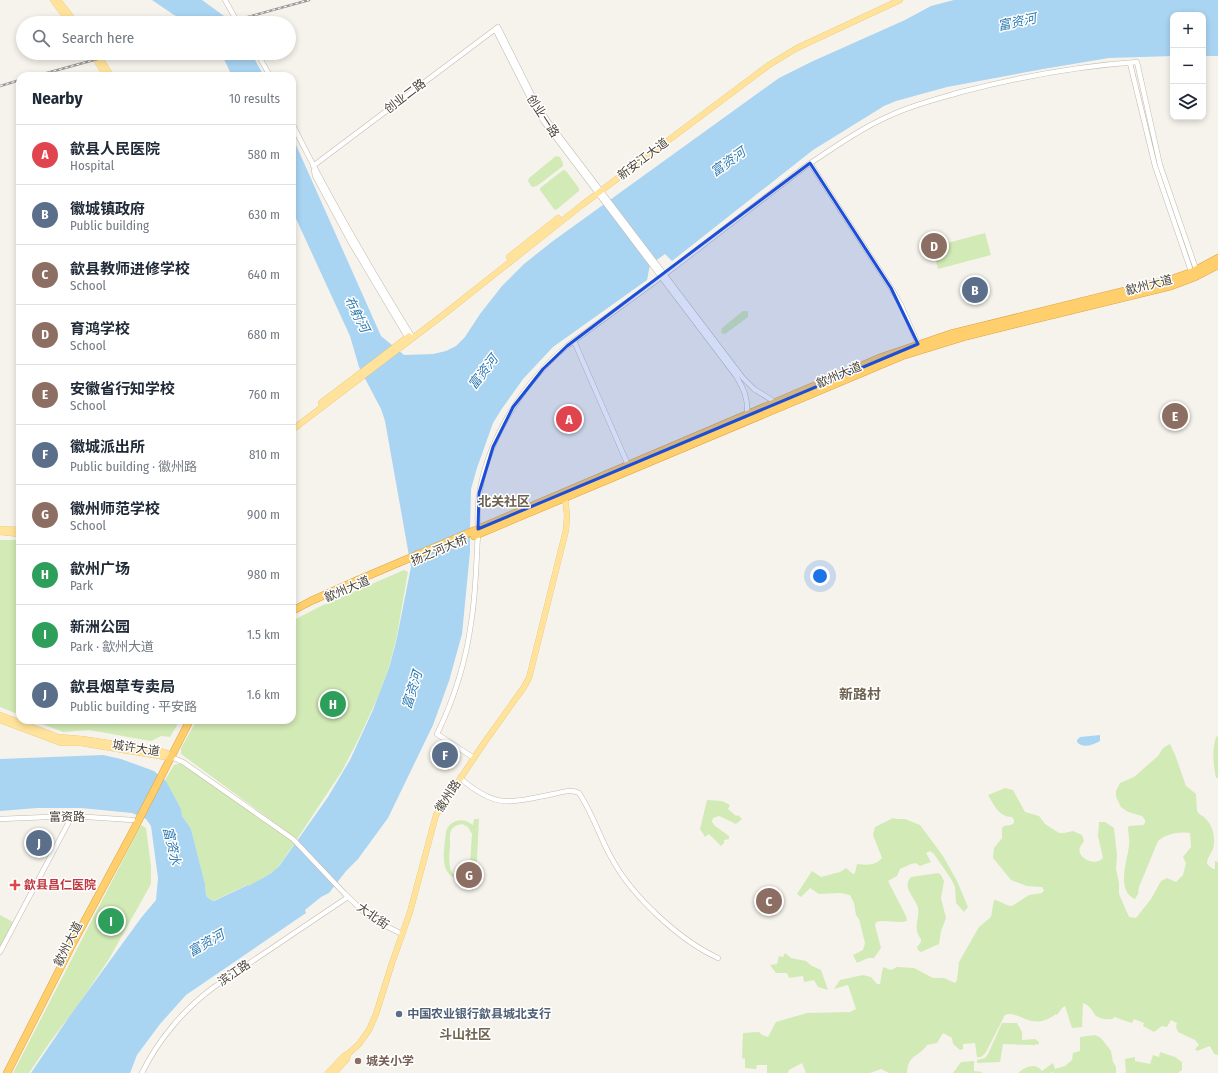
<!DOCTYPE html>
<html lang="en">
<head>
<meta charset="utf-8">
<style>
  :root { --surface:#fff; --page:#f6f6f7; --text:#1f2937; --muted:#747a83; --line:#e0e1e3; --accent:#0b8043 }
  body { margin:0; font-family:"Fira Sans Condensed","Noto Sans SC",sans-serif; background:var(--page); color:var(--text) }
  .controls { position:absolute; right:12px; top:12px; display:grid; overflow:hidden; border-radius:8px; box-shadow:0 2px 6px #0003 }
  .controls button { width:36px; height:36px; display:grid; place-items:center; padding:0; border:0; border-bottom:1px solid var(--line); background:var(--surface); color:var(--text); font:20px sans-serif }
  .you { position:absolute; left:820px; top:576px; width:14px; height:14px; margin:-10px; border:3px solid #fff; border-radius:50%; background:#1a73e8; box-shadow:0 0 0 6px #1a73e833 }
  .badge { display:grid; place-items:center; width:26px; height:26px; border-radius:50%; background:var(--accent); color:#fff; font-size:13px; font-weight:700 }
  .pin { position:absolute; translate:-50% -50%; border:2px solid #fff; box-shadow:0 1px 4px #0006 }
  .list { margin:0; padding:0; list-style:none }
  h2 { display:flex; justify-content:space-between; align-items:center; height:52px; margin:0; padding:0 16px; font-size:17px }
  h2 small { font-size:13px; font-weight:400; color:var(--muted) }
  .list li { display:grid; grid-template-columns:26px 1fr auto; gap:12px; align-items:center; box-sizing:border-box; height:60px; padding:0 16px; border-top:1px solid var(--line) }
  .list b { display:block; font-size:15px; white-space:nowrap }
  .list p { margin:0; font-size:13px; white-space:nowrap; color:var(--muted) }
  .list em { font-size:13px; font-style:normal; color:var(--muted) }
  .icon { flex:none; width:22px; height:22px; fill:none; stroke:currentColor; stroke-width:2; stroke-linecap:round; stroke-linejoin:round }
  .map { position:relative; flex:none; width:1218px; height:1073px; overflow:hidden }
  .search { position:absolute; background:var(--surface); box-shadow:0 2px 6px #0003; left:16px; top:16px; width:280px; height:44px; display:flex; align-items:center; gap:10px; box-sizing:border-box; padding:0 14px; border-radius:22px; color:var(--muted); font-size:15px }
  .panel { position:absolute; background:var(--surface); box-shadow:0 2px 6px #0003; left:16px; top:72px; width:280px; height:652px; border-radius:12px }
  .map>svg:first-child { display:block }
</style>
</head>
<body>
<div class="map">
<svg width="1218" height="1073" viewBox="0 0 1218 1073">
  <rect width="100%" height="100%" fill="#f6f3ec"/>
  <path fill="#d2eab5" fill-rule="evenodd" d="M556 156 560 157 563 163V166L537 186 532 187 528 181 529 178Z
    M564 170 566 171 579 188V191L556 210 554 209 540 190V188L562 171Z
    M985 233 991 255 938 269 932 247Z
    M743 311H747L748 312V317L725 334 721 333 722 328Z
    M0 540H20V715L0 707Z
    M404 570 408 572 396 640 388 670 378 697 358 740 342 771 297 839 181 754V748L197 720H292V621L321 606Z
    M32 720H180L170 737 161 736 151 741 89 730 63 732Z
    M1218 736V778H1216C1213 763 1212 751 1216 737Z
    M1170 744 1176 757 1186 786 1196 794 1197 811C1199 814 1201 815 1204 817 1213 825 1216 838 1213 849 1211 854 1207 858 1207 864L1213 869H1215V861L1218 862V1055L1214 1054 1210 1046 1197 1051 1195 1049 1199 1045 1195 1040 1178 1032 1176 1027 1177 1023 1171 1020 1167 1027 1162 1026 1154 1032 1143 1026 1144 1023 1134 1019 1132 1023 1114 1017 1113 1019C1089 1021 1097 1008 1083 1003L1082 1027 1072 1028 1065 1006 1062 1008 1057 1015 1056 1014C1031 1033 1019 1009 1005 1015L986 1052C983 1056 981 1058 977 1057L975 1043 963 1044V1049L960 1050 953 1044 952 1038 943 1033 937 1043 927 1045C918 1058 908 1054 907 1073H889L881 1069 870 1073H806L802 1063 789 1070 788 1073H767V1065H757L756 1069 745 1068V1059L742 1058 743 1033 759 1032 762 1035 768 1037 776 1022 807 1013 850 1012 856 1009 848 985 834 989 840 980 863 975 871 977 877 984H880L883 967 891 970 897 967 914 968 933 978H944L955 983 957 980 959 962 979 927 991 917 994 900C1000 900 1005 906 1012 906L1029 895 1042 893 1044 890 1042 887 1027 886 1011 880 993 858 994 848 1002 838V828L1004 826 1011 825 1014 823V820L1012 817C999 817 994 805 988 795L1005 788 1013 790 1025 812 1039 816 1045 824 1059 833H1064L1073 831 1082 835 1084 841C1083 843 1081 845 1080 847 1076 858 1095 867 1103 858L1098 836 1099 822H1105L1114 828 1117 855 1116 869 1119 883V894L1129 917 1136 918 1151 899 1161 881 1167 878 1176 882 1183 875 1186 863 1183 857 1191 847 1190 833C1180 831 1165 834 1158 841L1139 887 1138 894 1135 899C1116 891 1127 862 1129 846 1130 840 1128 834 1128 827L1129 826 1143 825 1145 823V820L1142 816 1128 812 1121 807 1116 797V791L1120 783 1134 777 1158 756 1163 748Z
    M177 764H181L212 784 292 840 295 843 276 870 249 886 247 885 213 901 206 896 205 884 191 829 182 816 181 809 165 780 174 765Z
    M707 800 722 801 730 805 728 809 736 816 738 815 742 819 736 824 719 816 713 818 712 822 715 826 729 836V839L724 840V843L721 846 709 834 705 837 700 829Z
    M893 818 897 819H905L920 825 943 856 957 881 968 907 964 912 956 903 955 887 951 879 934 854 930 851 926 853 931 862 920 866 916 863 911 864 900 869 897 876 888 881 906 916 907 921C897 924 886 919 876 922L875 925 881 948 874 958H868L857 963 853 955 863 950 865 943 859 919 856 915 854 903 850 895 840 893 819 894 810 888 801 897 797 894 812 871 821 877 840 872 846 868 853 874 855 873 857 864C867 865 875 866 882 858L873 835 875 827Z
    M474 819H479L476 879H470V875C465 878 460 880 455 878 438 872 445 845 446 831 451 819 463 817 473 825ZM462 824 468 827 472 834 470 866 467 872C446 884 449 858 450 847 450 842 449 835 451 831 453 826 457 825 462 824Z
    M141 825 146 828 151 866V884L109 959 78 1005 50 1042 29 1073H13Z
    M938 873 941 875 944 881 941 898 946 918 941 931 939 944 921 952 918 950 917 947C925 939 919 939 917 931 915 922 921 914 917 905 913 896 902 887 911 877Z
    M0 915 13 922 0 948Z
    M785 953 791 958 806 961 812 966 821 970 828 990 818 987 814 980 804 982 803 976 789 978 787 973H776L770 965 777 964 779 956 783 957Z
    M1002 1023H1017L1022 1032V1040L1035 1039 1039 1042V1044L1034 1045 1003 1044 1000 1062 977 1063V1060L985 1058 988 1054Z
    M1095 1035 1101 1038 1111 1051 1113 1062 1116 1067V1073H1054L1052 1072 1051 1073H1018C1026 1067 1035 1062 1042 1071L1053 1063 1055 1069 1065 1066 1072 1060 1073 1053 1080 1051V1037Z
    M1160 1052 1175 1057 1182 1062V1070L1178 1073H1126L1125 1059 1135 1057V1061L1150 1064 1153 1055 1159 1057Z
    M974 1061V1071L982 1072V1073H953L961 1062Z"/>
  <path fill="#a9d4f2" d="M152 0H202L224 16 229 23H193L174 15Z
    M954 0H1218V56H1203V15H1173V56L1109 58 1043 69 947 87 896 101 884 106 813 150 672 261 665 254 650 265 647 280 553 347 523 379 501 410 493 423 477 468 471 489 470 529V552L462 634 449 681 433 725 388 818 358 859 346 871 329 893 321 897 305 910 306 913 303 915 186 995 160 1024 137 1055 130 1073H31L69 1017 141 918 156 900 158 878 151 826 146 819 132 813 81 808H37L0 811V759L103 755 121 759 154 771 166 781 181 809 182 816 191 829 205 884 206 896 211 900 214 901 248 885 249 886C259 879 272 875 280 865L328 797 350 760 373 710 389 668 396 642 411 567 385 421 381 409 359 367 350 336 292 210V136L381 336 404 355 433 354 446 351 456 346 465 337 480 314 502 286 524 264 553 241 779 78 811 62 905 20 931 6Z
    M221 53H251L264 76H232Z
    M1100 735V741C1093 745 1083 749 1077 742V740L1080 737Z"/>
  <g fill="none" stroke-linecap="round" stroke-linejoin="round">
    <g stroke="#c2bbae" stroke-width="5.5">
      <path id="minor" d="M225 0 238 23
        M495 29 530 98 544 122 736 376C744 389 748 398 747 414
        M257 53 270 76
        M1130 63 1155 166 1192 274
        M292 123C328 197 370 268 413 338
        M810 163 891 288 901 305 918 344
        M313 166 498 27 533 97 547 120 743 378 754 389 775 402
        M314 170 315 176 350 241 409 340
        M574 341 628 465
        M478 529C473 461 516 389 567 346L664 275 806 166C833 148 860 129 889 116 912 105 937 99 961 92 1019 77 1078 66 1137 62L1160 165 1197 272
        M171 757 183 762 293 839 345 894 365 913 378 922 402 934
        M474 758 437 734C454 699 466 661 471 623 476 594 476 564 478 534
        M460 778C497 810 510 802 554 794 562 792 571 789 579 793 592 812 600 838 612 859 632 896 679 940 718 958
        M0 819 72 816 133 820
        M0 952 72 816
        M142 1073C158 1040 184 1009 214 987L348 897"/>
    </g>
    <g stroke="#e6c16a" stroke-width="6">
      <path id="major" d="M53 0 70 23
        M58 0 76 23
        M92 53 106 76
        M97 53 111 76
        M509 257 558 218
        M321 403 409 336
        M292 430 443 315 582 205 769 65 797 48 900 0
        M0 529 20 530
        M0 532 20 534
        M0 715 58 737 82 739 161 751 167 753 171 757
        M0 720 61 743H81L165 757H171
        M328 1073 344 1056 348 1054 359 1044 369 1030 376 1014 392 963 410 912 436 815 484 743 524 687 529 678 566 530 567 515 565 498
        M334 1073 347 1059 348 1054"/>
    </g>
    <g stroke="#e0a43c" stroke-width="8">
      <path id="highway" d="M474 536 902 356 967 336 1171 286 1195 277 1218 265
        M292 611 311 601 358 580 882 357 950 334 1169 280 1192 272 1218 258
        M7 1073 74 941 131 835 190 720"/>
    </g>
    <use href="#minor" stroke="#fff" stroke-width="4.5"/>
    <use href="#major" stroke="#ffe39c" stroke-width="5.5"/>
    <use href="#highway" stroke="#ffcf6e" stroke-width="7"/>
    <g stroke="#9a9a9a" stroke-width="2.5">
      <path id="rail" d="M226 23 309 0
        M36 76 119 53
        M0 86 20 80"/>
    </g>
    <use href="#rail" stroke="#fff" stroke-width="1" stroke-dasharray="3" stroke-linecap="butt"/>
  </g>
  <path fill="#1d4ed8" fill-opacity="0.2" stroke="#1d4ed8" stroke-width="3" stroke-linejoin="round" d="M810 163 891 288 918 344 478 529 479 493 493 447 513 407 543 369 567 346Z"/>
  <path fill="#e0444e" stroke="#fff" stroke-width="1.5" d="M13 879h4v4h4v4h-4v4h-4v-4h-4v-4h4z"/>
  <circle fill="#5c6f8a" stroke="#fff" stroke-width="1.5" cx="399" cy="1014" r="4"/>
  <circle fill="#8d6e63" stroke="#fff" stroke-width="1.5" cx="358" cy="1061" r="4"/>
  <g text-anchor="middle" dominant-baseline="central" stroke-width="3" stroke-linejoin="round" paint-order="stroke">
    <g font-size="12" fill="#4b4439" stroke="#fff">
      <text transform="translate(405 96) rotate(-37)">创业二路</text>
      <text transform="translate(543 116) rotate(57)">创业一路</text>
      <text transform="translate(643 159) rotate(-37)">新安江大道</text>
      <text transform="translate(1149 285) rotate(-14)">歙州大道</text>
      <text transform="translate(839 375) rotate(-23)">歙州大道</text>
      <text transform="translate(439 550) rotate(-23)">扬之河大桥</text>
      <text transform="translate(347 589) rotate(-23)">歙州大道</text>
      <text transform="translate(136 748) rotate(9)">城许大道</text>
      <text transform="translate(448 796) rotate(-57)">徽州路</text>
      <text x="67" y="817">富资路</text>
      <text transform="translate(373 916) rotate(35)">大北街</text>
      <text transform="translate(68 944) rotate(-63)">歙州大道</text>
      <text transform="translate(234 973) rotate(-34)">滨江路</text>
    </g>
    <g font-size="12" font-weight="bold" fill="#be3a42" stroke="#fff" text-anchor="start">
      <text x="24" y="885">歙县昌仁医院</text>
    </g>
    <g font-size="12" font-weight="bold" fill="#4e5e75" stroke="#fff" text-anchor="start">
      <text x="407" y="1014">中国农业银行歙县城北支行</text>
    </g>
    <g font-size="12" font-weight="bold" fill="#785e54" stroke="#fff" text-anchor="start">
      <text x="366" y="1061">城关小学</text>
    </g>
    <g font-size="13" font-style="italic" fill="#2e7ab2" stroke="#fff">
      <text transform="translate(1017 22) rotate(-12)">富资河</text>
      <text transform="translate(728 162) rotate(-36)">富资河</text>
      <text transform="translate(357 314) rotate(63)">布射河</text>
      <text transform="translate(483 372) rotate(-53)">富资河</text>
      <text transform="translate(412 690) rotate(-73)">富资河</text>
      <text transform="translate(172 846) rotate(77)">富资水</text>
      <text transform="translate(206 943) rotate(-30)">富资河</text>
    </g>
    <g font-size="13" font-weight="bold" fill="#6e6250" stroke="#fff">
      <text x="504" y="501">北关社区</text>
      <text x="465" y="1034">斗山社区</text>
    </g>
    <g font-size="14" font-weight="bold" fill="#6e6250" stroke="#fff">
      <text x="860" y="694">新路村</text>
    </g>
  </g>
</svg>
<div class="controls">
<button>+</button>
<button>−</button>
<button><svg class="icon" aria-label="layers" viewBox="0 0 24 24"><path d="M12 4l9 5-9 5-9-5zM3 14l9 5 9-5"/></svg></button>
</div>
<div class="you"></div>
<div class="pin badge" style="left:569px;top:419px;background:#e0444e">A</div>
<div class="pin badge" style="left:975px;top:290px;background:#5c6f8a">B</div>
<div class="pin badge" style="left:769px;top:901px;background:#8d6e63">C</div>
<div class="pin badge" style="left:934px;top:246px;background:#8d6e63">D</div>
<div class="pin badge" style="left:1175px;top:416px;background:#8d6e63">E</div>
<div class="pin badge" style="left:445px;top:755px;background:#5c6f8a">F</div>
<div class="pin badge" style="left:469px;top:875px;background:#8d6e63">G</div>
<div class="pin badge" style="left:333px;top:704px;background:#2e9e5b">H</div>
<div class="pin badge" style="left:111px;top:921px;background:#2e9e5b">I</div>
<div class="pin badge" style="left:39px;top:843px;background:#5c6f8a">J</div>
<div class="search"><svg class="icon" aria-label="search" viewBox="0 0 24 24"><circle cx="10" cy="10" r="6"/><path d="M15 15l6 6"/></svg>Search here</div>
<section class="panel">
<h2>Nearby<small>10 results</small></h2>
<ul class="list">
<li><span class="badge" style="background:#e0444e">A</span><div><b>歙县人民医院</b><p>Hospital</p></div><em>580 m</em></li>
<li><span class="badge" style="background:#5c6f8a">B</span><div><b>徽城镇政府</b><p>Public building</p></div><em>630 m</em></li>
<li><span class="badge" style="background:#8d6e63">C</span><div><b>歙县教师进修学校</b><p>School</p></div><em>640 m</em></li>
<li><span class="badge" style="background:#8d6e63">D</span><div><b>育鸿学校</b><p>School</p></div><em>680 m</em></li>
<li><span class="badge" style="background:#8d6e63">E</span><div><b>安徽省行知学校</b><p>School</p></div><em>760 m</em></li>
<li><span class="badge" style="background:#5c6f8a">F</span><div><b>徽城派出所</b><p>Public building · 徽州路</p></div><em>810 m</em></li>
<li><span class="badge" style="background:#8d6e63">G</span><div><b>徽州师范学校</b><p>School</p></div><em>900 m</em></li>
<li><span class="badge" style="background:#2e9e5b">H</span><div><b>歙州广场</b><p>Park</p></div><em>980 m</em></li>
<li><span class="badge" style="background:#2e9e5b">I</span><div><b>新洲公园</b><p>Park · 歙州大道</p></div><em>1.5 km</em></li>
<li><span class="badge" style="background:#5c6f8a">J</span><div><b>歙县烟草专卖局</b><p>Public building · 平安路</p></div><em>1.6 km</em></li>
</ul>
</section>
</div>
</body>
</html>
